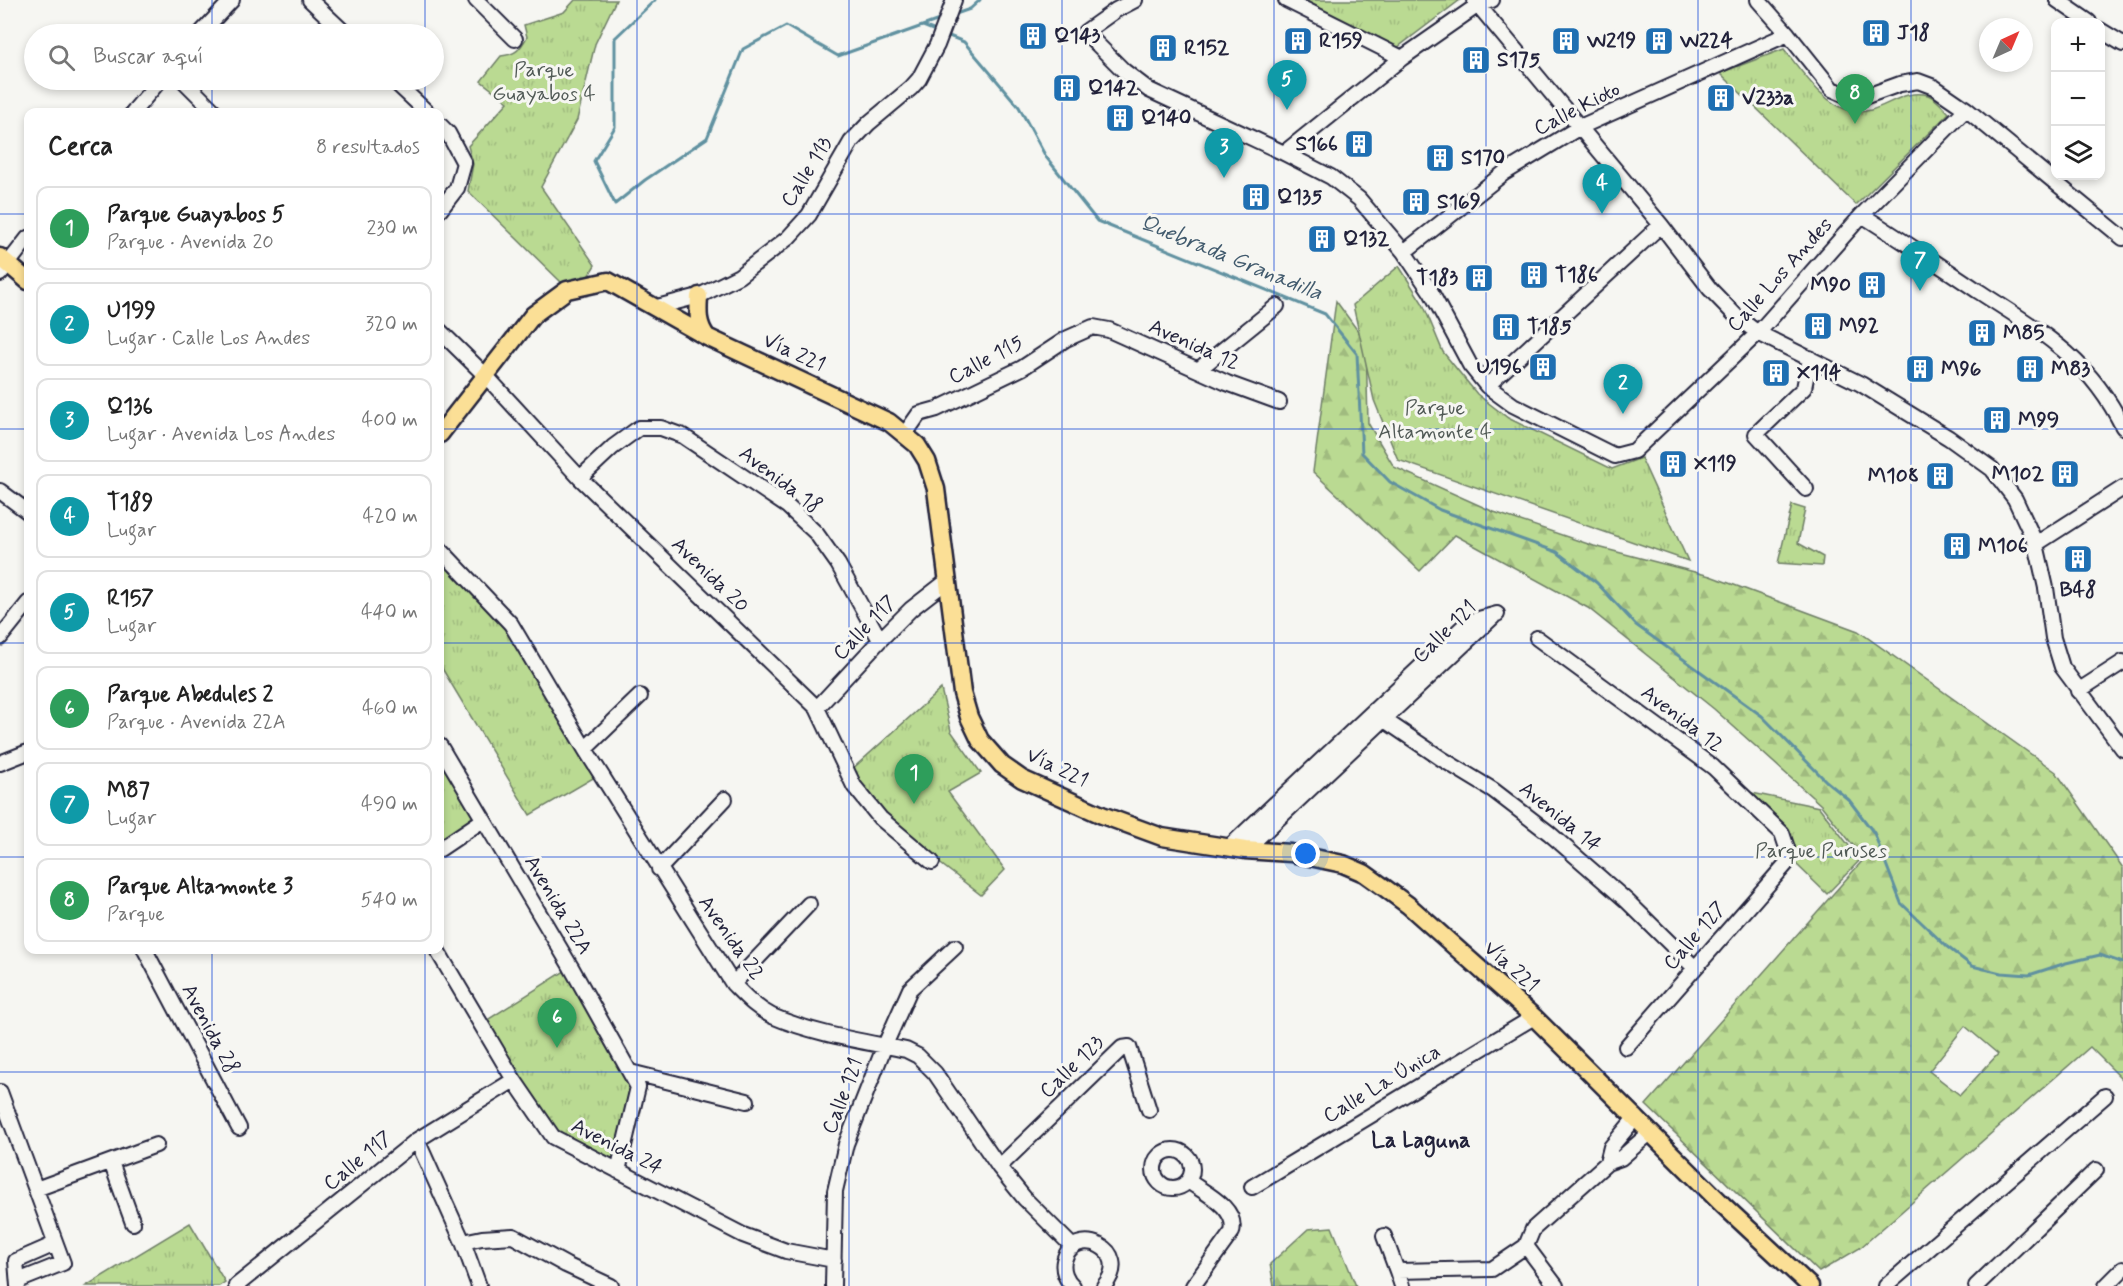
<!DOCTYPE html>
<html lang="es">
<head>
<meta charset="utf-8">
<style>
  :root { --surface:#fff; --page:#f2f2f2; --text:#222; --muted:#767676; --line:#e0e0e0; --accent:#d93025 }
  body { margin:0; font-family:Mynerve,sans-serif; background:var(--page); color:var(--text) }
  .controls { position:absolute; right:18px; top:18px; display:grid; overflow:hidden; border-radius:12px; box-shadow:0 3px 9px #0003 }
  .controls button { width:54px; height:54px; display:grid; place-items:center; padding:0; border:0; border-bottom:2px solid var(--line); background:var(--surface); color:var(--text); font:30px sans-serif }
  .compass { position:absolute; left:1979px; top:18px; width:54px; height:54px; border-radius:50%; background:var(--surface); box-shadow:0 3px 9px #0003; rotate:44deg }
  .you { position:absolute; left:1306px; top:854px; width:21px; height:21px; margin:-15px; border:4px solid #fff; border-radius:50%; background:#1a73e8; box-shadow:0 0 0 9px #1a73e833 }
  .badge { display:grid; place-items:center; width:39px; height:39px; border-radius:50%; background:var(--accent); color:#fff; font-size:20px; font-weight:700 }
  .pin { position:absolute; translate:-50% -50px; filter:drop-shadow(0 2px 3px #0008) }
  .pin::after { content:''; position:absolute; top:32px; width:21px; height:18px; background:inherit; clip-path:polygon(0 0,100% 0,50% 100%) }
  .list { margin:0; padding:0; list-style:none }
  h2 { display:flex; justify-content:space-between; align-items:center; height:78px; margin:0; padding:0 24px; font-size:26px }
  h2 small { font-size:20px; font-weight:400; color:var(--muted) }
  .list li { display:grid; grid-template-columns:39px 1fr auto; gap:18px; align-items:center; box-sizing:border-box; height:84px; margin:0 12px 12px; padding:0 12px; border:2px solid var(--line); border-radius:12px }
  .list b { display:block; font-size:22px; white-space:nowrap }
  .list p { margin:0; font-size:20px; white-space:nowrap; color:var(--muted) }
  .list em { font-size:20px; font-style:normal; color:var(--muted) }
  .icon { flex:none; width:33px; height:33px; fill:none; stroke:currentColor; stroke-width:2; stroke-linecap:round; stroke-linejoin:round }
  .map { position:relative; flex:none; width:2123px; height:1286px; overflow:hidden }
  .search { position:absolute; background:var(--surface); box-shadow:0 3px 9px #0003; left:24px; top:24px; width:420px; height:66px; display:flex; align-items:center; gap:15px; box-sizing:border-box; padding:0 21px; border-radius:33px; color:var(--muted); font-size:22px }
  .panel { position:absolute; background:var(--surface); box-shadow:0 3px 9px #0003; left:24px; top:108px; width:420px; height:846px; border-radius:12px }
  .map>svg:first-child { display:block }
</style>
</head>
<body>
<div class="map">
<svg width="2123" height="1286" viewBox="0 0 2123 1286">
  <defs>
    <pattern id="forest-firs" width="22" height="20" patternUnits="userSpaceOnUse" patternTransform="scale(1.5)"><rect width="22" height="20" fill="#bada92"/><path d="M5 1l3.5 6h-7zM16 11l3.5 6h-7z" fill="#a0bb7f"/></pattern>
    <pattern id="park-tufts" width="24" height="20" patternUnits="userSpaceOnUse" patternTransform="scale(1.5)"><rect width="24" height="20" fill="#bada92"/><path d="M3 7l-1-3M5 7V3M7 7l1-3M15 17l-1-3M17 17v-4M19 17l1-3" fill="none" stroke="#a0bb7f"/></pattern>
  </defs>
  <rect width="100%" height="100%" fill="#f6f6f2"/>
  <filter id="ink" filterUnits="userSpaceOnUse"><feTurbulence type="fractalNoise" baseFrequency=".0167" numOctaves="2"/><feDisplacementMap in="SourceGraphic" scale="12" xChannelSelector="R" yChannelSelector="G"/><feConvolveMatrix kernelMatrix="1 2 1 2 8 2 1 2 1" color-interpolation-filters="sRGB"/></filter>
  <g filter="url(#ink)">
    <path fill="url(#forest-firs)" stroke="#6e7e66" stroke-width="1.5" fill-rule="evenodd" d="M1336 301 1366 342 1368 423 1394 467 1494 512 1594 546 1710 576 1858 631 2056 772 2123 868V1080L2090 1047 1860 1248 1819 1272 1646 1105 1864 859 1821 805 1714 709 1588 608 1455 535 1420 571 1313 472ZM1965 1026 1998 1054 1960 1095 1929 1071Z
      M1332 1227 1356 1286H1274L1270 1264 1308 1229Z"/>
    <path fill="url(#park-tufts)" stroke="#6e7e66" stroke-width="1.5" d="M575 0H616L595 44 577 120 541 187 595 265 586 280 561 282 468 191 473 164 468 146 508 102 481 81 501 56C516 55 520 49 527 37L524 25 564 12Z
      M1285 0H1460L1390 53Z
      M1784 49C1801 70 1824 106 1852 111 1879 117 1901 87 1928 95 1935 97 1943 107 1949 113L1856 205 1720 73Z
      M1399 266 1423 304 1443 352 1477 394 1508 418 1612 469 1641 458 1688 561 1398 460 1374 400 1353 305Z
      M1792 505 1805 509 1798 543 1823 557 1822 566 1778 563Z
      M440 549 511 624 595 777 530 815 440 665Z
      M941 689 951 731 981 773 948 792 1005 870 981 895 898 831 849 772Z
      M446 756 483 820 440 849V760Z
      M1752 793 1819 807 1860 860 1827 894 1792 860 1795 847 1790 834 1749 796Z
      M571 967 638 1087 618 1171 553 1137 481 1024Z
      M190 1223 225 1282 219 1286H86Z"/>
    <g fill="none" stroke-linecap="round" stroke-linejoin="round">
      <path stroke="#6091a0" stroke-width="3" d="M655 0 615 38V127L594 161 615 204 645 180 707 138 743 49 786 26 838 56 942 19
        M953 15 970 9 980 0
        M923 26 938 32
        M944 34 964 42 987 69 1019 107 1046 157 1097 221 1325 314 1357 354 1362 453 1390 482 1440 510 1557 552 1597 583 1636 625 1762 716 1826 781 1849 800 1874 833 1901 903 1946 946 1972 966 2001 973 2029 975 2066 963 2100 955 2123 963"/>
      <g stroke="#22223b" stroke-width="18">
        <path id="minor" d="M310 0 346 34
          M476 0 515 39
          M1135 0 1116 10 1085 32 1124 71 1149 90 1284 153 1331 177 1359 199 1404 252 1431 292 1470 365 1487 386 1513 405 1615 456 1634 451 1758 333 1862 215 1966 109
          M1286 0 1402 58
          M1474 0 1661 225 1710 289 1738 318 1758 333 1861 384 1949 438 1992 469 2015 499 2036 544 2046 588 2053 638 2062 667 2123 749
          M1758 0 1788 34 1832 89 1848 96 1864 97 1900 84 1918 81 1934 87 1966 109 2123 238
          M2057 0 2089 22
          M2100 30 2123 44
          M200 34 232 0
          M183 80 215 112
          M393 80 427 112
          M133 112 160 80
          M440 125 448 133 464 163 457 188 440 210
          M1284 153 1402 58 1478 5 1492 0
          M1862 215C1901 240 1940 265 1978 291 2040 331 2089 358 2123 427
          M1404 252 1504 173 1580 127 1788 34
          M0 274 28 238
          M657 307 699 296 739 276 788 238 809 215 851 142 869 123 911 88 919 79 937 45 954 0
          M440 331 486 376 580 478 817 708 854 786 880 818 932 862
          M1198 370 1277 306
          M1487 386 1661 225
          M905 434 919 414 937 409 1022 368 1066 339 1093 327 1109 330 1227 383 1279 402
          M580 478 613 447 639 428H661L683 436 787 506 816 533 838 564 880 640
          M1806 489 1756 434 1804 388 1810 358
          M0 491 28 512
          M2036 544 2123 488
          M440 549 511 624 585 749 733 984C745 996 756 1008 772 1016 814 1034 862 1041 906 1050L918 1056 935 1073 999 1167 1025 1199 1073 1247
          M0 638 28 603
          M1537 638 1713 767 1782 833 1787 848 1786 864 1626 1047
          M2078 691 2123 662
          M817 708 880 640 911 609 947 581
          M1383 719 1442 759 1493 790 1549 833 1627 901 1695 968
          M440 746 571 967 638 1087 618 1171
          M585 749 640 696
          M0 763 28 752
          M1228 848 1468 622 1497 614
          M440 849 483 820
          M1245 850 1493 617
          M659 869 725 799
          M145 950 239 1128
          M437 950 514 1080 553 1137 743 1235 786 1251 834 1260
          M733 984 809 904
          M630 1072 747 1101
          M0 1092 63 1263 18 1281
          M1636 1117 1611 1147 1607 1163 1621 1158 1651 1132
          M417 1140 463 1242 479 1286
          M1154 1169a19 19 0 1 1 38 0a19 19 0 1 1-38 0Z
          M111 1162 133 1223
          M999 1167 1122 1048 1129 1047 1149 1110
          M1188 1181C1205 1193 1238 1208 1232 1232L1193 1286
          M1252 1187 1534 1017
          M36 1189 156 1145
          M1384 1236 1397 1271 1492 1269 1526 1246 1533 1229 1607 1163
          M463 1242 482 1238 513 1236 566 1265 611 1286
          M1526 1246 1556 1286
          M1397 1271 1402 1286
          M18 1286 16 1261 55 1244
          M236 1286 417 1140 514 1080
          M833 1286 835 1191 846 1144 885 1045 910 989 955 947
          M1073 1286C1066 1280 1062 1270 1064 1261 1073 1223 1135 1249 1104 1286
          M1886 1286 2105 1096
          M1976 1286 2096 1170
          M2106 1286 2123 1269"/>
      </g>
      <g stroke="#22223b" stroke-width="21">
        <path id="major" d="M0 257 28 281
          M699 296C698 312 697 324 707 337
          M440 434 533 315 567 290 608 281 707 337 889 422 917 445 927 461 936 489 962 693 969 717 980 740 1002 765 1022 779 1102 815 1162 837 1245 850 1291 853 1343 864 1364 873 1385 888 1408 905 1534 1017 1723 1205 1810 1286"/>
      </g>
      <use href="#minor" stroke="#f6f6f2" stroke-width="14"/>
      <use href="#major" stroke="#fbdf96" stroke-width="16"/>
    </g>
  </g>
  <path fill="none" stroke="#1d4ed8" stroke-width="1.5" stroke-opacity="0.55" d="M212 0V34M425 0V34M637 0V1286M849 0V1286M1062 0V1286M1274 0V1286M1486 0V1286M1698 0V1286M1911 0V1286M212 80V112M425 80V112M0 214H28M440 214H2123M0 429H28M440 429H2123M0 643H28M440 643H2123M0 857H28M440 857H2123M212 950V1286M425 950V1286M0 1072H2123"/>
  <defs>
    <g id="building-square" transform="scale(1.5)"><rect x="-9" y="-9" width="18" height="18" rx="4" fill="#1f6fb2" stroke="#f6f6f2"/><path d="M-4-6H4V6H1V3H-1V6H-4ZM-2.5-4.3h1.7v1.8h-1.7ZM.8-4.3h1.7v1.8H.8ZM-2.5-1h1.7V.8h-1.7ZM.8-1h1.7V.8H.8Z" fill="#fff"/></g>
  </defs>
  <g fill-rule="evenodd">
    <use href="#building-square" x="1876" y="33"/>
    <use href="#building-square" x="1033" y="36"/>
    <use href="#building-square" x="1298" y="41"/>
    <use href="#building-square" x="1566" y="41"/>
    <use href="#building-square" x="1659" y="41"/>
    <use href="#building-square" x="1163" y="48"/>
    <use href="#building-square" x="1476" y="60"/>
    <use href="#building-square" x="1067" y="88"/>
    <use href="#building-square" x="1721" y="98"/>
    <use href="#building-square" x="1120" y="118"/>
    <use href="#building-square" x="1359" y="144"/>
    <use href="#building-square" x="1440" y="158"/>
    <use href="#building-square" x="1256" y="197"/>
    <use href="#building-square" x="1416" y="202"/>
    <use href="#building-square" x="1322" y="239"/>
    <use href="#building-square" x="1534" y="275"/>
    <use href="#building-square" x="1479" y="278"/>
    <use href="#building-square" x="1872" y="285"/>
    <use href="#building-square" x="1818" y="326"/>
    <use href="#building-square" x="1506" y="327"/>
    <use href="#building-square" x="1982" y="333"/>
    <use href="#building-square" x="1543" y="367"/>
    <use href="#building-square" x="1920" y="369"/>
    <use href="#building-square" x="2030" y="369"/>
    <use href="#building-square" x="1776" y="373"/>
    <use href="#building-square" x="1997" y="420"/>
    <use href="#building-square" x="1673" y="464"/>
    <use href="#building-square" x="2065" y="474"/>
    <use href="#building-square" x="1940" y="476"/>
    <use href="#building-square" x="1957" y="546"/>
    <use href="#building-square" x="2078" y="559"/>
  </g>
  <g text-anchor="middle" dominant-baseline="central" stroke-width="6" stroke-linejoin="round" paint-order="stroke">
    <g font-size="21" font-weight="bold" fill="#22223b" stroke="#f6f6f2" text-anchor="start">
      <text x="1897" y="33">J18</text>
      <text x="1054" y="36">Q143</text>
      <text x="1319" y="41">R159</text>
      <text x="1587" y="41">W219</text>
      <text x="1680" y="41">W224</text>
      <text x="1184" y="48">R152</text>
      <text x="1497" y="60">S175</text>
      <text x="1088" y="88">Q142</text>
      <text x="1742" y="98">V233a</text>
      <text x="1141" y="118">Q140</text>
      <text x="1338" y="144" text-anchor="end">S166</text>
      <text x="1461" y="158">S170</text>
      <text x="1277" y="197">Q135</text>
      <text x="1437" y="202">S169</text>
      <text x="1343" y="239">Q132</text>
      <text x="1555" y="275">T186</text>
      <text x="1458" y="278" text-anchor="end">T183</text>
      <text x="1851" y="285" text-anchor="end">M90</text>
      <text x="1839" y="326">M92</text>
      <text x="1527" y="327">T185</text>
      <text x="2003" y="333">M85</text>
      <text x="1522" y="367" text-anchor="end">U196</text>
      <text x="1941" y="369">M96</text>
      <text x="2051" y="369">M83</text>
      <text x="1797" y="373">X114</text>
      <text x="2018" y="420">M99</text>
      <text x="1694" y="464">X119</text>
      <text x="2044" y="474" text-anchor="end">M102</text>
      <text x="1919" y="476" text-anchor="end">M108</text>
      <text x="1978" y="546">M106</text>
      <text x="2078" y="590" text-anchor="middle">B48</text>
    </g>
    <g font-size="21" fill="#505955" stroke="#f6f6f2">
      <text x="544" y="70">Parque<tspan x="544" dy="24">Guayabos 4</tspan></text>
      <text x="1435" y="408">Parque<tspan x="1435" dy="24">Altamonte 4</tspan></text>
      <text x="1821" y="851">Parque Puruses</text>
    </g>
    <g font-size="21" fill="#22223b" stroke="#f6f6f2">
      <text transform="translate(1577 109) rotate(-27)">Calle Kioto</text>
      <text transform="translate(807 172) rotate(-58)">Calle 113</text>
      <text transform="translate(1780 275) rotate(-48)">Calle Los Andes</text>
      <text transform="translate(1194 345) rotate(24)">Avenida 12</text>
      <text transform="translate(794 353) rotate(25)">Vía 221</text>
      <text transform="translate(986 360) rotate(-28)">Calle 115</text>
      <text transform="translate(780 480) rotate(37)">Avenida 18</text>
      <text transform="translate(710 575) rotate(44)">Avenida 20</text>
      <text transform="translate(865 628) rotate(-46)">Calle 117</text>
      <text transform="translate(1445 632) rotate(-44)">Calle 121</text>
      <text transform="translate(1682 719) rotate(37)">Avenida 12</text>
      <text transform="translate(1057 768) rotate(26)">Vía 221</text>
      <text transform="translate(1560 817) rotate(39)">Avenida 14</text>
      <text transform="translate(558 905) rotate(59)">Avenida 22A</text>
      <text transform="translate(1695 936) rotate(-49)">Calle 127</text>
      <text transform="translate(731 938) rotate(55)">Avenida 22</text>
      <text transform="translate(1511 967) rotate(42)">Vía 221</text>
      <text transform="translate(210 1029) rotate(62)">Avenida 28</text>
      <text transform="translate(1072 1067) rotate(-44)">Calle 123</text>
      <text transform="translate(1382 1084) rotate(-31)">Calle La Única</text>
      <text transform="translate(843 1096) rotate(-69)">Calle 121</text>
      <text transform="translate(617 1147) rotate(27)">Avenida 24</text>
      <text transform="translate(358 1161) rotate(-39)">Calle 117</text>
    </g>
    <g font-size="22" font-style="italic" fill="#415a6d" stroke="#f6f6f2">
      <text transform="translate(1231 258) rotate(22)">Quebrada Granadilla</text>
    </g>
    <g font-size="22" font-weight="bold" fill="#22223b" stroke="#f6f6f2">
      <text x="1421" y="1141">La Laguna</text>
    </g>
  </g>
</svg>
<div class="controls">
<button>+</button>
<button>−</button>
<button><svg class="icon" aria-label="layers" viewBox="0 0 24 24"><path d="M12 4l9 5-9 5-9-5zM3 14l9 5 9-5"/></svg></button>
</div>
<svg class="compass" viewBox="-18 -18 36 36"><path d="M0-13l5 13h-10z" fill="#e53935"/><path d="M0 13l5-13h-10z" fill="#767676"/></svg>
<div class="you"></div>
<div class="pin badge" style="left:914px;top:804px;background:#2e9e5b">1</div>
<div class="pin badge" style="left:1623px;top:414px;background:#0f9aa8">2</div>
<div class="pin badge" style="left:1224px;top:178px;background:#0f9aa8">3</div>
<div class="pin badge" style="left:1602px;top:214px;background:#0f9aa8">4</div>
<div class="pin badge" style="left:1287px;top:110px;background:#0f9aa8">5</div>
<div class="pin badge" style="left:557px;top:1048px;background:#2e9e5b">6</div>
<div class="pin badge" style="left:1920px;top:291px;background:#0f9aa8">7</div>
<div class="pin badge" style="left:1855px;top:124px;background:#2e9e5b">8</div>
<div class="search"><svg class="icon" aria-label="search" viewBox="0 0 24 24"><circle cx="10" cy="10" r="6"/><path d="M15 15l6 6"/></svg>Buscar aquí</div>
<section class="panel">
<h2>Cerca<small>8 resultados</small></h2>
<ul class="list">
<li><span class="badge" style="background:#2e9e5b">1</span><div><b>Parque Guayabos 5</b><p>Parque · Avenida 20</p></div><em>230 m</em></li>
<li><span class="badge" style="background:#0f9aa8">2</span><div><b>U199</b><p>Lugar · Calle Los Andes</p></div><em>320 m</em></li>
<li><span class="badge" style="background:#0f9aa8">3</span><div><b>Q136</b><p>Lugar · Avenida Los Andes</p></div><em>400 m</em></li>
<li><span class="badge" style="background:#0f9aa8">4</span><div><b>T189</b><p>Lugar</p></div><em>420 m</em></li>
<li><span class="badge" style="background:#0f9aa8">5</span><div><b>R157</b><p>Lugar</p></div><em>440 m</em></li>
<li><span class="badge" style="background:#2e9e5b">6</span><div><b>Parque Abedules 2</b><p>Parque · Avenida 22A</p></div><em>460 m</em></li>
<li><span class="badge" style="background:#0f9aa8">7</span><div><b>M87</b><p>Lugar</p></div><em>490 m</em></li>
<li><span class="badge" style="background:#2e9e5b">8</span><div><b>Parque Altamonte 3</b><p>Parque</p></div><em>540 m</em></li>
</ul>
</section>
</div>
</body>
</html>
